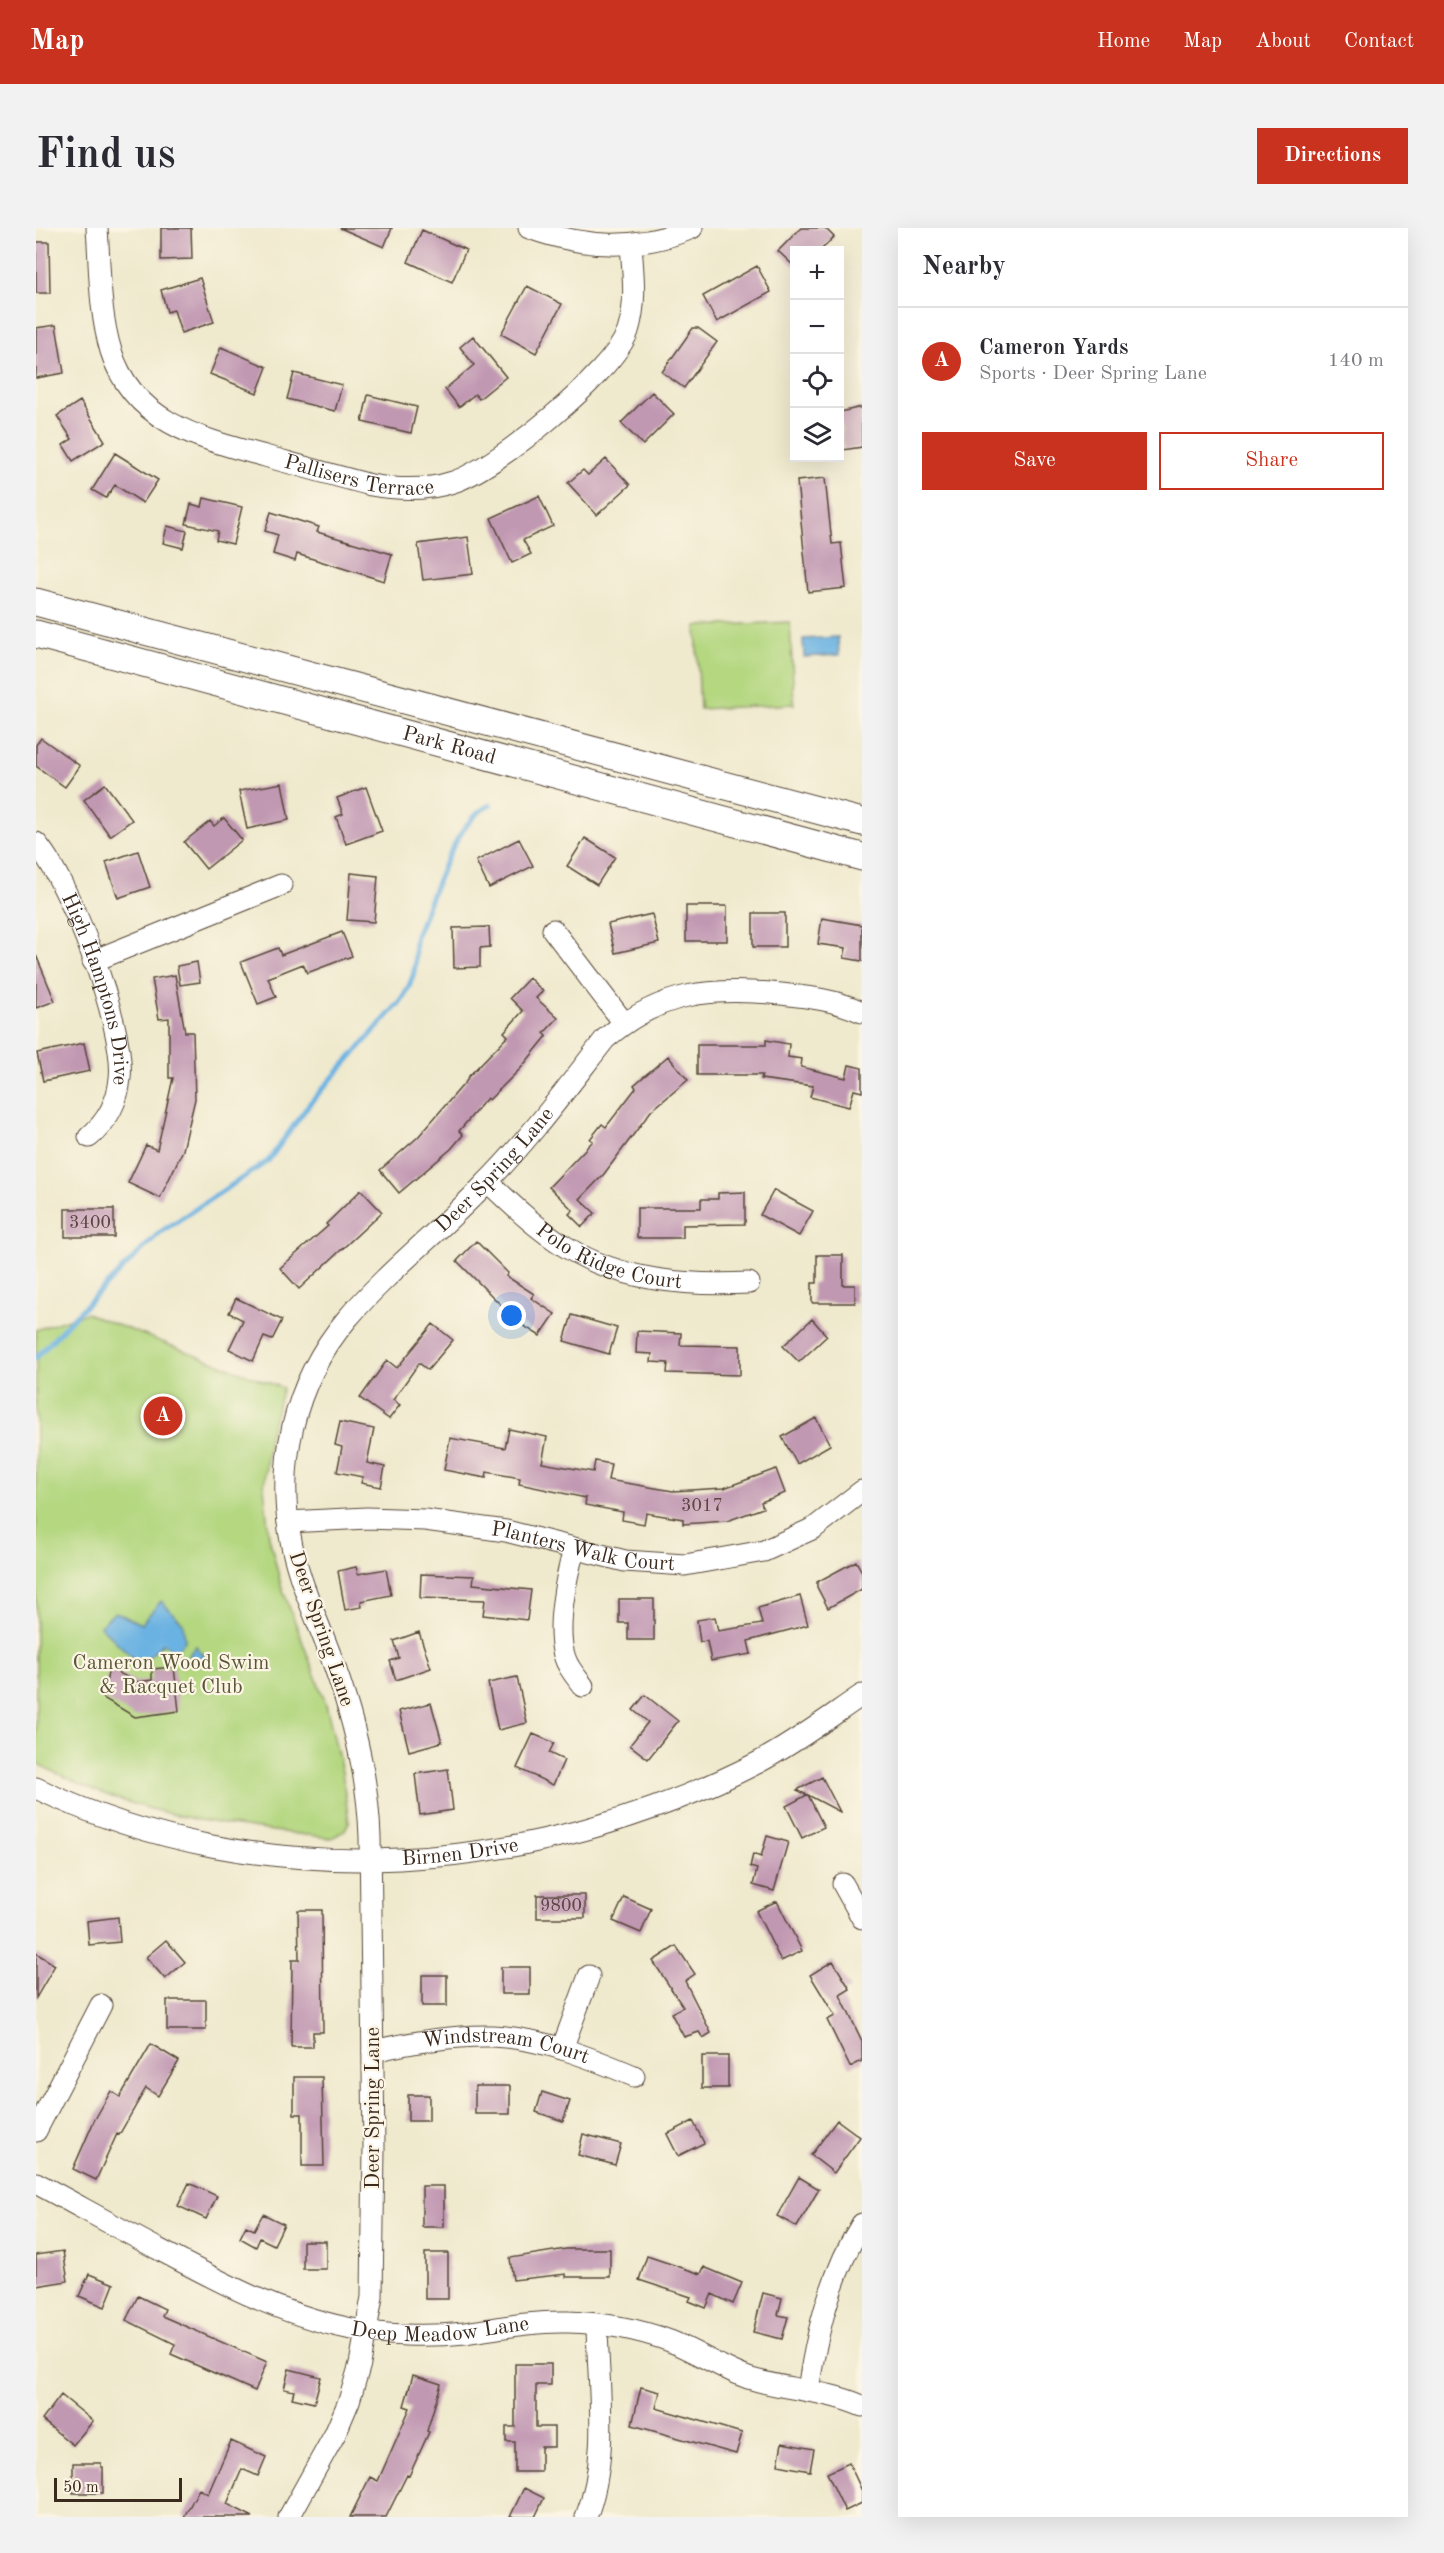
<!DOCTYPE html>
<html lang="en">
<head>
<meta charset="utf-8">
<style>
  :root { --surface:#fff; --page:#f2f2f3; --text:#2b2b33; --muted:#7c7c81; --line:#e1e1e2; --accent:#c8321e }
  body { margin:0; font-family:"Old Standard TT",serif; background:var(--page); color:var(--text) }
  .controls { position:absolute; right:18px; top:18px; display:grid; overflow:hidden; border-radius:0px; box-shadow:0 6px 24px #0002 }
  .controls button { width:54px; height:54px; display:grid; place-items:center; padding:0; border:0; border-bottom:2px solid var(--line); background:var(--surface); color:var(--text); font:30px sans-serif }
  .scale { position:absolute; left:18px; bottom:15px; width:128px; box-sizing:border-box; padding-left:6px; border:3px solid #3b2a1e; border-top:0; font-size:16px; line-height:21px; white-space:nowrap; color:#3b2a1e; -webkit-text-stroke:4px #fcf5e5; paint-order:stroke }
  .you { position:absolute; left:476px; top:1088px; width:21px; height:21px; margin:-15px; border:4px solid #fff; border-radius:50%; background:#1a73e8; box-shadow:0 0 0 9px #1a73e833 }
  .badge { display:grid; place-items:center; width:39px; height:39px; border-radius:50%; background:var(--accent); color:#fff; font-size:20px; font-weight:700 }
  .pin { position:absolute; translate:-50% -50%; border:3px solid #fff; box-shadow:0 2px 6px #0006 }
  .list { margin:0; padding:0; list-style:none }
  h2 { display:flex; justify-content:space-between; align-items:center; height:78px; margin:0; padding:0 24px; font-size:26px }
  h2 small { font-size:20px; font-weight:400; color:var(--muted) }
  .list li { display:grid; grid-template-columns:39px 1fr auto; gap:18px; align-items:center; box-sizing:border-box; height:108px; padding:0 24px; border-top:2px solid var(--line) }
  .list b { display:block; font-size:22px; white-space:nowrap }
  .list p { margin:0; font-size:20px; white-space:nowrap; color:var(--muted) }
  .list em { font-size:20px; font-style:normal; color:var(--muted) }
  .actions { display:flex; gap:12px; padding:18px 24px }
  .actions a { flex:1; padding:14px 0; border:2px solid var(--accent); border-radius:0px; text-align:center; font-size:21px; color:var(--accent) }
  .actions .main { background:var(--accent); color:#fff }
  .icon { flex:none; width:33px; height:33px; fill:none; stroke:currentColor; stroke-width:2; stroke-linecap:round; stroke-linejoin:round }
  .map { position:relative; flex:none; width:826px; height:2289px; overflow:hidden; border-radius:0px }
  header { display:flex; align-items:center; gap:36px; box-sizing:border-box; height:84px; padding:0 30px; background:var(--accent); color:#fff }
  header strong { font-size:28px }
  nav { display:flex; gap:33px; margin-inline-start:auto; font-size:21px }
  .intro { display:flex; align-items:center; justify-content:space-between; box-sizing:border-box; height:144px; padding:0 36px }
  h1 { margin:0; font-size:42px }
  .button { padding:15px 27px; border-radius:0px; background:var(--accent); color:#fff; font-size:21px; font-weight:700 }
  main { display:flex; gap:36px; padding:0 36px }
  aside { flex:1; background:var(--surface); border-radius:0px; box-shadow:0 6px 24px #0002 }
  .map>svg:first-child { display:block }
</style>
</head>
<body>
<header>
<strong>Map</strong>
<nav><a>Home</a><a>Map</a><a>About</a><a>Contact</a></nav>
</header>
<div class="intro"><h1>Find us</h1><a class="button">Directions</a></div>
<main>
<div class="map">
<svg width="826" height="2289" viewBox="0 0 826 2289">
  <rect width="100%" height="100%" fill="#fcf5e5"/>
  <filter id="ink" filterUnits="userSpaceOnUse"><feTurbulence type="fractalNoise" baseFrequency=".0167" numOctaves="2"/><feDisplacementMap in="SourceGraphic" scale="12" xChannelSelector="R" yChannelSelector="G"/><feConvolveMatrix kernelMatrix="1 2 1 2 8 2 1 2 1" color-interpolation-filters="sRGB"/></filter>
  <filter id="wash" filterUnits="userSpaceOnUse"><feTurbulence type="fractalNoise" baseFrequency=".008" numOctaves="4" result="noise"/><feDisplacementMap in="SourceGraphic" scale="24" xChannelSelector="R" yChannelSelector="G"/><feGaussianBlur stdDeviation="1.35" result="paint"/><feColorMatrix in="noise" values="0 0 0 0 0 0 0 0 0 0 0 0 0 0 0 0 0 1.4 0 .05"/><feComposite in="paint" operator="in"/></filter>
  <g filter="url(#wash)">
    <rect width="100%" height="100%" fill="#efe9cd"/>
    <path fill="#b4d780" stroke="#78804f" stroke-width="1.5" d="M754 394 758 476 664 481 660 398Z
      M50 1085 247 1160 233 1207 228 1259 233 1309 245 1357 290 1476 306 1544 313 1594 308 1603 296 1610C208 1600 118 1591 37 1553 25 1547 11 1542 0 1534V1102Z"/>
    <path fill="#6bb2e2" stroke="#536e80" stroke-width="1.5" d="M802 409 803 427 768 429 767 411Z
      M125 1373 147 1395 149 1413 138 1425 128 1415 104 1437 64 1398 79 1384 105 1396Z
      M160 1418 169 1428 161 1437 152 1428Z"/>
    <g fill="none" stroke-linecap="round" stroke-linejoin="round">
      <path stroke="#6bb2e2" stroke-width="5" d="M0 1130 36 1091 123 1005 232 933 274 875 364 774C371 764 378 749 379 737 380 726 377 718 380 707 396 671 417 594 454 577"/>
    </g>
    <g id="blocks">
      <path fill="#c198b2" d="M125 0H155L156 31 125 32Z
        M304 0H356L348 19Z
        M765 0H789L798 9 785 22H759V39L742 23Z
        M386 2 430 22 416 54 372 34Z
        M0 14H13L14 65H0Z
        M721 38 735 64 681 94 667 68Z
        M164 50 178 94 145 105 138 82 131 84 125 62Z
        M491 58 526 76 500 125 465 106Z
        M20 97 28 145 0 150V100Z
        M657 100H662L681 114 648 160 626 144Z
        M437 108 470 149 443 171 439 166 423 179 409 161 438 137 424 119Z
        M185 119 231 139 221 165 174 146Z
        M258 145 306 157 299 183 251 171Z
        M616 164 638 186 607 217 585 195Z
        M332 167 381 179 375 205 326 194Z
        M44 173 69 213 37 233 27 217 36 211 21 188Z
        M826 179V219L807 222 804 184Z
        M79 225 122 252 107 275 79 257 70 270 56 262Z
        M570 231 594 257 561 287 532 255 547 242 552 247Z
        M789 250 796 316 805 315 810 360 772 364 761 253Z
        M503 268 517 298 487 312 495 326 476 335 455 290Z
        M168 270 206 279 197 316 180 312 182 303 150 296 155 276 166 279Z
        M235 284 283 299 281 304 356 326 348 353 261 326 259 333 237 326 242 307 229 303Z
        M131 298 151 303 147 320 127 315Z
        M432 309 437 346 387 352 382 316Z
        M5 510 44 538 29 559 0 538V517Z
        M246 555 253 592 211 601 203 563Z
        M69 556 96 592 74 608 48 572Z
        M330 559 346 603 310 616 300 589 307 586 301 570Z
        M188 590 206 612 170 641 148 614 174 593 178 598Z
        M549 610 579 629 561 657 531 638Z
        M483 611 497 638 453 660 440 633Z
        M102 623 114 659 82 670 70 634Z
        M315 645 342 648 338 694 311 692Z
        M650 678H691V713H650Z
        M717 685H749V719H717Z
        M616 686 623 715 579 725 572 696Z
        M786 690 826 697V733L808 730 810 720 782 716Z
        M453 699 454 719 444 720V739L418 740 417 700Z
        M306 704 316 728 271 745 267 736 232 750 240 769 222 776 205 734 242 720 245 727Z
        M0 727 19 773 0 780Z
        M161 734 164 754 144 757 141 738Z
        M139 747 149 804H157L159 871 147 922 124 970 92 955 110 917 121 922 137 850H133V790L123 791 116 751Z
        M493 750 507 763 500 770 522 790 508 805 511 808 485 840 453 872 451 870 423 903 427 907 415 921 363 965 344 942 382 909 432 851 431 850 472 808 468 804 487 783 474 770Z
        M730 812 753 816 752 829 766 831 765 839 810 850 813 837 826 840V864L818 862 813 879 774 869 777 858 725 851 726 847H661V817H730Z
        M48 815 54 843 7 853 1 825Z
        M632 828 652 852 615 883 568 946 544 971 559 985 546 999 533 986 537 982 513 959 557 913 554 911 566 896 570 899 600 860 598 857Z
        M325 962 346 984 263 1061 244 1040 292 998 290 996Z
        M738 962 777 983 763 1008 724 987Z
        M709 964V996L647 997V1010H601V980H665V971H682V965Z
        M29 981H78V1009H29Z
        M440 1013 472 1045 470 1048 498 1066 495 1070 519 1086 504 1108 464 1083 467 1079 421 1033Z
        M781 1027H807V1057H819V1075H776V1055H781Z
        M200 1070 246 1092 236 1112 228 1109 217 1133 193 1121 207 1092 193 1085Z
        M536 1087 581 1100 573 1126 528 1113Z
        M776 1091 791 1108 763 1134 747 1118Z
        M397 1096 417 1112 392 1142 383 1135 357 1172 364 1177 353 1191 324 1170 351 1132 361 1140Z
        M601 1103 645 1105 644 1117 704 1118V1147L631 1145 632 1135 615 1134 616 1126 600 1125Z
        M780 1190 794 1217 761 1236 746 1209Z
        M304 1194 338 1201 331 1235 349 1239 345 1259 325 1255 327 1249 301 1244 306 1219 299 1217Z
        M473 1201 511 1209 506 1235 557 1244 559 1233 575 1236 572 1252 637 1263 688 1260 740 1241 749 1265 725 1274 727 1280 691 1293 647 1296V1291L610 1285 608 1296 586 1292 587 1284 549 1277 550 1270 483 1256 484 1250 451 1244 450 1250 408 1242 414 1210 469 1220Z
        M820 1333 826 1344V1361L792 1380 781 1359V1354Z
        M320 1339 322 1346 350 1341 355 1367 325 1373 326 1379 309 1382 302 1343Z
        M385 1346 438 1348 437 1356 495 1362 491 1392 447 1387 449 1372 384 1370Z
        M764 1368 772 1397 712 1413 715 1426 675 1433 671 1413 664 1414 661 1392 679 1389 682 1403 726 1396 722 1380Z
        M583 1371H618V1412H592V1395H583Z
        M383 1404 395 1440 360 1452 354 1433 363 1430 358 1413Z
        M138 1439 143 1483 99 1489 67 1470 73 1440 101 1454 116 1452V1441Z
        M481 1449 491 1495 462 1502 452 1455Z
        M609 1467 642 1493 612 1531 594 1517 612 1494 597 1482Z
        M395 1475 406 1514 373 1523 363 1483Z
        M497 1506 518 1515 513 1525 528 1532 517 1557 481 1540Z
        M412 1541 417 1582 384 1587 379 1546Z
        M786 1549 804 1584 772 1567 788 1599 766 1610 750 1578 771 1567 761 1562Z
        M731 1608 752 1614 738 1663 717 1657 721 1641 714 1639 717 1626 725 1629Z
        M501 1667H549V1690H501Z
        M588 1669 615 1681 605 1705 577 1693Z
        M741 1673 766 1723 745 1733 720 1683Z
        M262 1682H286L287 1804H277V1819H255L256 1732H263Z
        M82 1689 84 1714 53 1717 51 1693Z
        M130 1712 149 1734 129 1751 110 1729Z
        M640 1718 659 1746 649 1753 675 1805 667 1810 663 1804 648 1809 635 1785 647 1779 617 1733Z
        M0 1725 19 1737 0 1770Z
        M797 1733 814 1761 804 1767 826 1813V1833L814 1839 791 1792 799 1788 774 1747Z
        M465 1739H494V1766H465Z
        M386 1747H411V1778H386Z
        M131 1772H170V1802H131Z
        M115 1816 143 1833 122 1868 110 1860 83 1907 81 1906 60 1952 37 1941 58 1893 75 1863 84 1869Z
        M666 1828H692V1860H666Z
        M258 1849H286L288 1938H266V1886H258Z
        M439 1858H474V1886H439Z
        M506 1864 534 1873 527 1893 500 1884Z
        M372 1867H393V1893H372Z
        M801 1892 824 1909 798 1945 775 1927Z
        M657 1893 668 1915 642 1928 631 1906Z
        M547 1906 585 1916 579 1937 542 1927Z
        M763 1949 783 1961 761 1999 741 1988Z
        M153 1955 181 1968 170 1991 142 1978Z
        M386 1958H408V1999H386Z
        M227 1986 248 1996 238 2017 224 2010 220 2019 204 2010 210 1998 218 2002Z
        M267 2013H290V2041H267Z
        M530 2021H574V2049H530V2046L477 2052 474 2030Z
        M27 2023 32 2053 0 2058V2027Z
        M389 2025H412V2071H389Z
        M611 2028 665 2046 668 2039 706 2055 697 2076 676 2066 670 2080 653 2073 655 2069 603 2052Z
        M53 2046 78 2056 69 2079 43 2068Z
        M727 2065 746 2070 742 2087 752 2089 746 2111 717 2104Z
        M102 2068 129 2081 126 2088 231 2134 219 2163 135 2126 139 2116 90 2092Z
        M479 2136H515V2157H500V2199H518V2219H505V2244H479V2214H470V2199H479Z
        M253 2141 285 2149 278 2175 256 2170 258 2163 248 2161Z
        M377 2147 405 2156 391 2203 393 2204 373 2248 371 2247 350 2289H314L334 2249 342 2253 374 2180 368 2178Z
        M605 2159 624 2164 620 2180 706 2205 700 2226 596 2197Z
        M25 2167 57 2193 37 2217 6 2192Z
        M195 2213 230 2229 222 2248 206 2241 191 2276 217 2289H148L163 2261 172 2266Z
        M746 2215 778 2221 774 2243 742 2237Z
        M37 2235H65V2239H67V2265H37Z
        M813 2235 826 2263V2275L809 2283 791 2245Z
        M488 2260 508 2270 499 2289H474Z"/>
    </g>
  </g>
  <g filter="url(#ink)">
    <use href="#blocks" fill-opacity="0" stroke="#564738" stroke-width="1.5"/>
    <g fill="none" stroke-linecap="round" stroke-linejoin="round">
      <g stroke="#564738" stroke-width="23">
        <g id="minor">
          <path id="s1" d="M61 0C64 40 63 84 75 123 97 195 166 211 229 228 265 238 300 248 335 257 363 262 390 263 417 254 460 241 577 145 592 103 601 75 597 46 595 17"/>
          <path d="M493 0C548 20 601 23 656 0"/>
          <path id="s2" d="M0 615C33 652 90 800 84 850 82 873 71 894 53 909"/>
          <path d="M517 702 588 795"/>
          <path d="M57 733 245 657"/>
          <path id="s3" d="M452 954C476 977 501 1001 530 1019 585 1053 650 1058 713 1055"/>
          <path id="s4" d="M252 1294 331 1290 389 1292 470 1303 589 1333 649 1337 728 1323 778 1300 826 1263"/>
          <path d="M538 1322C530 1349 519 1402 529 1430 532 1440 541 1450 547 1458"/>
          <path id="s5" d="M0 1560C227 1670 502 1648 723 1534 759 1515 792 1490 826 1467"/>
          <path d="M807 1656 826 1690"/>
          <path d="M526 1821 553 1748"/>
          <path id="s6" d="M337 1823C376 1814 416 1807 456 1808 505 1810 553 1829 598 1848"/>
          <path d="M0 1903 65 1777"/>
          <path id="s7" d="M0 1955C41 1977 82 2000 124 2022 184 2054 244 2086 311 2100 347 2108 392 2109 429 2105 463 2100 497 2093 532 2094 567 2095 602 2101 634 2113 661 2124 685 2140 712 2150 750 2162 790 2162 826 2178"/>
          <path d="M772 2163C780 2106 795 2045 826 1996"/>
          <path id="s8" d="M253 2289 299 2206 313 2173 324 2136 336 2069 338 1919 334 1609C332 1550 318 1492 298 1437 284 1397 265 1360 256 1318 239 1238 257 1155 311 1091 351 1044 404 1003 447 958 492 913 530 861 569 811 624 763 676 759 745 766 773 769 800 772 826 784"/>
          <path d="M550 2289C574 2229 562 2160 561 2097"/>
        </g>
      </g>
      <g stroke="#564738" stroke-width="29">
        <g id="major">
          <path d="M0 374 826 594"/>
          <path id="s9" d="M0 406 826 629"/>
        </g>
      </g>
      <use href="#minor" stroke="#fff" stroke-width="21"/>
      <use href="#major" stroke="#fff" stroke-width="27"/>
    </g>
  </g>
  <g text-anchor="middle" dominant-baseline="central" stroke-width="4.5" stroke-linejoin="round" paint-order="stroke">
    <g font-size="18" fill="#5c4643">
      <text x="54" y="995">3400</text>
      <text x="666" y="1278">3017</text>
      <text x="525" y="1678">9800</text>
    </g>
    <g font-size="21" fill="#3b2a1e" stroke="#fcf5e5">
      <text stroke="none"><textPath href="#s1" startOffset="417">Pallisers Terrace</textPath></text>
      <text stroke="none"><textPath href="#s9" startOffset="428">Park Road</textPath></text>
      <text stroke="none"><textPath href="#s2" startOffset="160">High Hamptons Drive</textPath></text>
      <text stroke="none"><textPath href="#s8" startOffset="1452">Deer Spring Lane</textPath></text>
      <text stroke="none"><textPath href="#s3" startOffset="146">Polo Ridge Court</textPath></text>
      <text stroke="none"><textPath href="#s4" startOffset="298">Planters Walk Court</textPath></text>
      <text transform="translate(285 1401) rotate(71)">Deer Spring Lane</text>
      <text stroke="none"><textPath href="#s5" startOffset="435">Birnen Drive</textPath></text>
      <text stroke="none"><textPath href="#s6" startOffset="135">Windstream Court</textPath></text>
      <text transform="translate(337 1880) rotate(-90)">Deer Spring Lane</text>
      <text stroke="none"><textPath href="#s7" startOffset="438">Deep Meadow Lane</textPath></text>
    </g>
    <g font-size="21" fill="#595536" stroke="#fcf5e5">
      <text x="135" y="1435">Cameron Wood Swim<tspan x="135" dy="24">&amp; Racquet Club</tspan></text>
    </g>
  </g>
</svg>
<div class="controls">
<button>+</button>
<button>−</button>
<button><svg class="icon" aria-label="locate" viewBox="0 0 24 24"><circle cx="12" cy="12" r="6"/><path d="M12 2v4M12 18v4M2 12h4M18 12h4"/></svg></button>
<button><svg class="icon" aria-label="layers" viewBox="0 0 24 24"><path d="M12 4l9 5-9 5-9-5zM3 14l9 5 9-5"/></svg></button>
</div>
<div class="scale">50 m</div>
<div class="you"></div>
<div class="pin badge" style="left:127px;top:1188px">A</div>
</div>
<aside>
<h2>Nearby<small></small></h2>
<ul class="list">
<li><span class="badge">A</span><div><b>Cameron Yards</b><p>Sports · Deer Spring Lane</p></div><em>140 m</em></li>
</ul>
<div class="actions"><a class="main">Save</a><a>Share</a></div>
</aside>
</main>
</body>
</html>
